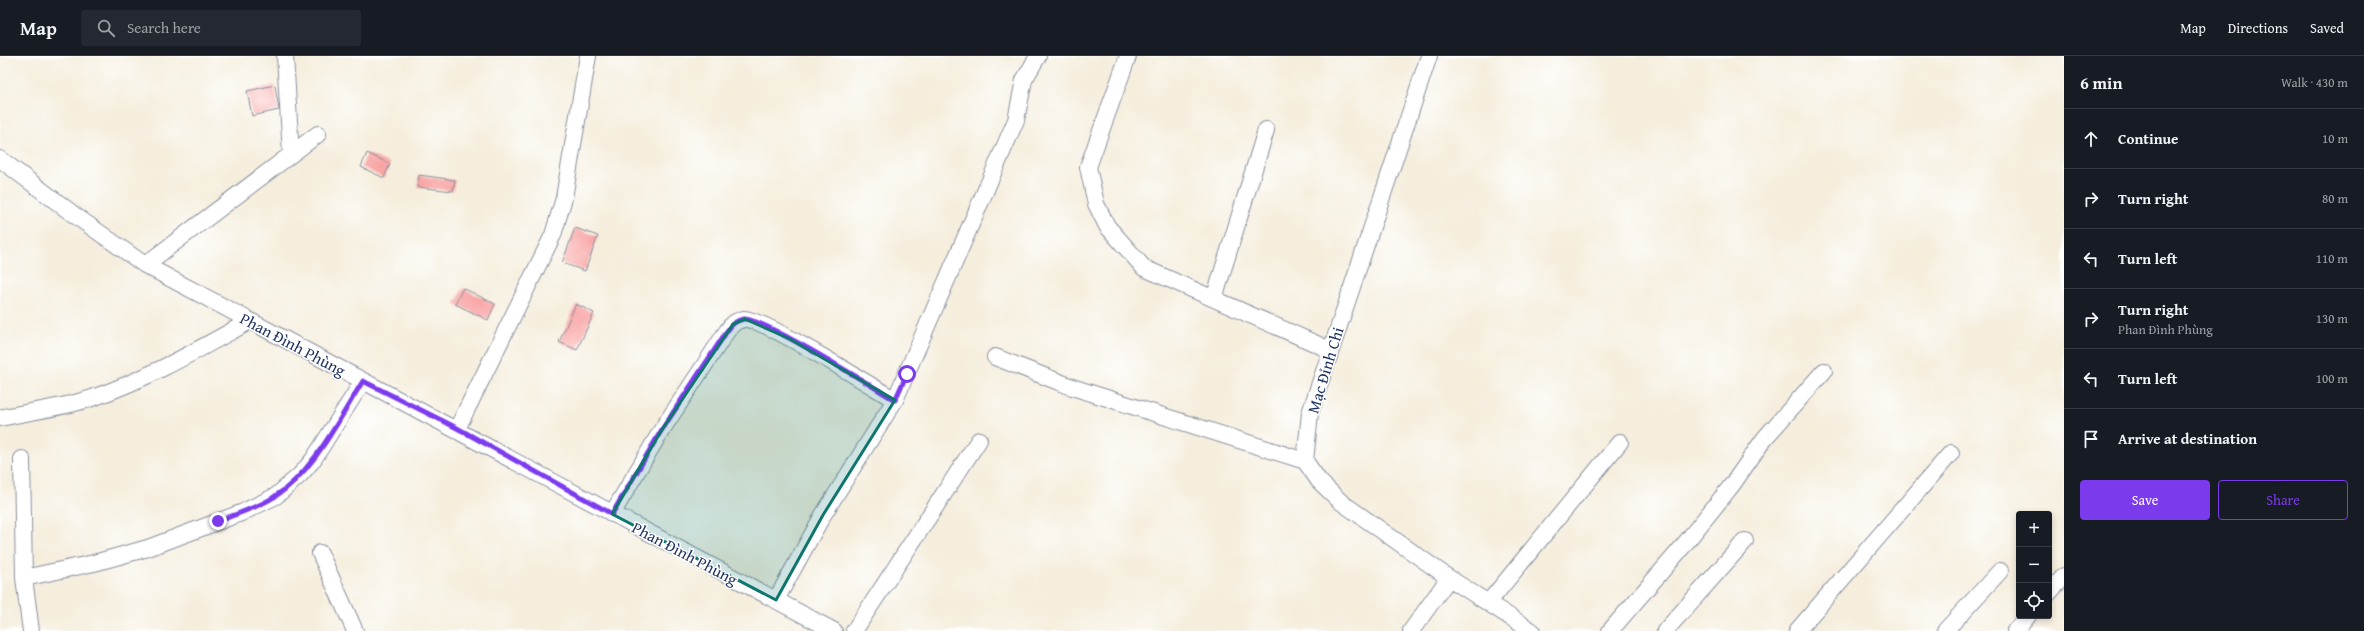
<!DOCTYPE html>
<html lang="en">
<head>
<meta charset="utf-8">
<style>
  :root { --surface:#171b24; --page:#242831; --text:#f1f3f6; --muted:#9ea1a6; --line:#363941; --accent:#7c3aed }
  body { margin:0; font-family:"Gentium Book Plus",serif; background:var(--page); color:var(--text) }
  .controls { position:absolute; right:12px; bottom:12px; display:grid; overflow:hidden; border-radius:4px; box-shadow:0 2px 6px #0003 }
  .controls button { width:36px; height:36px; display:grid; place-items:center; padding:0; border:0; border-bottom:1px solid var(--line); background:var(--surface); color:var(--text); font:20px sans-serif }
  .stop { position:absolute; width:12px; height:12px; margin:-9px; border:3px solid #7c3aed; border-radius:50%; background:#fff }
  .stop.end { background:#7c3aed; border-color:#fff; box-shadow:0 1px 4px #0008 }
  .list { margin:0; padding:0; list-style:none }
  h2 { display:flex; justify-content:space-between; align-items:center; height:52px; margin:0; padding:0 16px; font-size:17px }
  h2 small { font-size:13px; font-weight:400; color:var(--muted) }
  .list li { display:grid; grid-template-columns:26px 1fr auto; gap:12px; align-items:center; box-sizing:border-box; height:60px; padding:0 16px; border-top:1px solid var(--line) }
  .list b { display:block; font-size:15px; white-space:nowrap }
  .list p { margin:0; font-size:13px; white-space:nowrap; color:var(--muted) }
  .list em { font-size:13px; font-style:normal; color:var(--muted) }
  .actions { display:flex; gap:8px; padding:12px 16px }
  .actions a { flex:1; padding:9px 0; border:1px solid var(--accent); border-radius:4px; text-align:center; font-size:14px; color:var(--accent) }
  .actions .main { background:var(--accent); color:#fff }
  .icon { flex:none; width:22px; height:22px; fill:none; stroke:currentColor; stroke-width:2; stroke-linecap:round; stroke-linejoin:round }
  .map { position:relative; flex:none; width:2064px; height:575px; overflow:hidden }
  header { display:flex; align-items:center; gap:24px; box-sizing:border-box; height:56px; padding:0 20px; background:var(--surface); border-bottom:1px solid var(--line) }
  header strong { font-size:19px }
  nav { display:flex; gap:22px; margin-inline-start:auto; font-size:14px }
  .search { width:280px; height:36px; background:var(--page); display:flex; align-items:center; gap:10px; box-sizing:border-box; padding:0 14px; border-radius:4px; color:var(--muted); font-size:15px }
  main { display:flex }
  aside { flex:1; background:var(--surface) }
  .map>svg:first-child { display:block }
</style>
</head>
<body>
<header>
<strong>Map</strong>
<div class="search"><svg class="icon" aria-label="search" viewBox="0 0 24 24"><circle cx="10" cy="10" r="6"/><path d="M15 15l6 6"/></svg>Search here</div>
<nav><a>Map</a><a>Directions</a><a>Saved</a></nav>
</header>
<main>
<div class="map">
<svg width="2064" height="575" viewBox="0 0 2064 575">
  <rect width="100%" height="100%" fill="#fff"/>
  <filter id="ink" filterUnits="userSpaceOnUse"><feTurbulence type="fractalNoise" baseFrequency=".025" numOctaves="2"/><feDisplacementMap in="SourceGraphic" scale="8" xChannelSelector="R" yChannelSelector="G"/><feConvolveMatrix kernelMatrix="1 2 1 2 8 2 1 2 1" color-interpolation-filters="sRGB"/></filter>
  <filter id="wash" filterUnits="userSpaceOnUse"><feTurbulence type="fractalNoise" baseFrequency=".012" numOctaves="4" result="noise"/><feDisplacementMap in="SourceGraphic" scale="16" xChannelSelector="R" yChannelSelector="G"/><feGaussianBlur stdDeviation="0.9" result="paint"/><feColorMatrix in="noise" values="0 0 0 0 0 0 0 0 0 0 0 0 0 0 0 0 0 1.4 0 .05"/><feComposite in="paint" operator="in"/></filter>
  <g filter="url(#wash)">
    <rect width="100%" height="100%" fill="#f5eedd"/>
    <g id="blocks">
      <path fill="#f8a6a5" d="M275 29 279 54 252 60 247 35Z
        M367 97 390 108 384 122 361 111Z
        M419 119 455 124 453 135 417 131Z
        M575 172 598 180 585 215 562 207Z
        M463 232 495 248 488 264 455 248Z
        M576 248 594 257 577 294 559 286Z"/>
    </g>
  </g>
  <g filter="url(#ink)">
    <use href="#blocks" fill-opacity="0" stroke="#888e9e" stroke-width="1"/>
    <g fill="none" stroke-linecap="round" stroke-linejoin="round">
      <g stroke="#888e9e" stroke-width="18">
        <path id="minor" d="M285 0 291 98
          M1128 0 1088 111 1096 148 1107 170 1144 212 1330 294
          M1429 0 1310 357 1305 405 1319 425 1341 446 1449 522 1532 575
          M0 103 73 158 145 209 834 575
          M145 209 318 78
          M1214 243 1266 74
          M995 301 1072 331 1305 405
          M0 362C30 355 63 352 92 342 148 323 199 293 250 265
          M457 373 553 179 564 142 588 0
          M22 403 24 522 31 575
          M612 458 661 375 727 275C731 269 736 264 744 263 761 261 873 331 895 344
          M320 497 355 575
          M24 522 94 507 148 492 241 457 276 440 300 419 313 404 363 325
          M2049 537 2064 520
          M776 544 823 459 895 344 1016 64 1024 24 1038 0
          M1488 547 1620 386
          M854 575 979 384
          M1411 575 1449 522
          M1610 575 1679 495 1732 429 1764 383 1824 315
          M1665 575 1745 485
          M1797 575 1951 397
          M1945 575 2000 515
          M2015 575 2028 560"/>
      </g>
      <use href="#minor" stroke="#fff" stroke-width="16"/>
    </g>
  </g>
  <g fill="none" stroke-linecap="round" stroke-linejoin="round" filter="url(#ink)">
    <path stroke="#7c3aed" stroke-width="5" d="M218 465C237 458 257 452 274 441 313 417 339 363 363 325L457 372 612 458 661 375 727 275C731 269 736 264 744 263 761 261 873 331 895 344L907 318"/>
  </g>
  <path fill="#0f766e" fill-opacity="0.2" stroke="#0f766e" stroke-width="3" stroke-linejoin="round" d="M745 263 790 283 895 344 823 459 776 544 612 458 661 375 733 268Z"/>
  <g text-anchor="middle" dominant-baseline="central" stroke-width="3" stroke-linejoin="round" paint-order="stroke">
    <g font-size="16" fill="#1b2f5e" stroke="#fff">
      <text transform="translate(293 288) rotate(28)">Phan Đình Phùng</text>
      <text transform="translate(1325 314) rotate(-73)">Mạc Đỉnh Chi</text>
      <text transform="translate(685 497) rotate(28)">Phan Đình Phùng</text>
    </g>
  </g>
</svg>
<div class="controls">
<button>+</button>
<button>−</button>
<button><svg class="icon" aria-label="locate" viewBox="0 0 24 24"><circle cx="12" cy="12" r="6"/><path d="M12 2v4M12 18v4M2 12h4M18 12h4"/></svg></button>
</div>
<div class="stop" style="left:907px;top:318px"></div>
<div class="stop end" style="left:218px;top:465px"></div>
</div>
<aside>
<h2>6 min<small>Walk · 430 m</small></h2>
<ul class="list">
<li><svg class="icon" aria-label="ahead" viewBox="0 0 24 24"><path d="M12 20V5M6 11l6-6 6 6"/></svg><div><b>Continue</b></div><em>10 m</em></li>
<li><svg class="icon" aria-label="right" viewBox="0 0 24 24"><path d="M7 20v-9h11M14 6l5 5-5 5"/></svg><div><b>Turn right</b></div><em>80 m</em></li>
<li><svg class="icon" aria-label="left" viewBox="0 0 24 24"><path d="M17 20v-9H6M10 6l-5 5 5 5"/></svg><div><b>Turn left</b></div><em>110 m</em></li>
<li><svg class="icon" aria-label="right" viewBox="0 0 24 24"><path d="M7 20v-9h11M14 6l5 5-5 5"/></svg><div><b>Turn right</b><p>Phan Đình Phùng</p></div><em>130 m</em></li>
<li><svg class="icon" aria-label="left" viewBox="0 0 24 24"><path d="M17 20v-9H6M10 6l-5 5 5 5"/></svg><div><b>Turn left</b></div><em>100 m</em></li>
<li><svg class="icon" aria-label="arrive" viewBox="0 0 24 24"><path d="M6 21V4h12l-3 4 3 4H6"/></svg><div><b>Arrive at destination</b></div></li>
</ul>
<div class="actions"><a class="main">Save</a><a>Share</a></div>
</aside>
</main>
</body>
</html>
